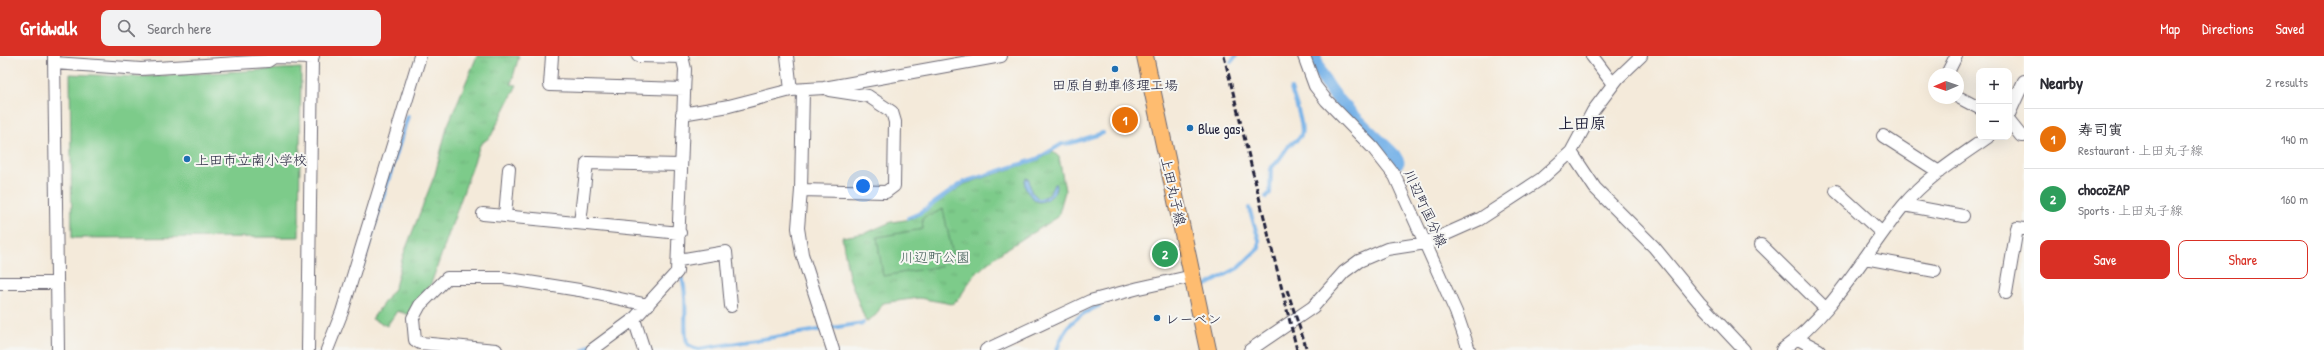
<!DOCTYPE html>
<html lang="en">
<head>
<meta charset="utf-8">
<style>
  :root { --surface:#fff; --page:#f2f2f3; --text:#2b2b33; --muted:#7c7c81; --line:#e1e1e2; --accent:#d93025 }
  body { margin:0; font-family:"Patrick Hand","Klee One",sans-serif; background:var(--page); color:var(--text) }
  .controls { position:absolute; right:12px; top:12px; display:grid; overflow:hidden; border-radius:8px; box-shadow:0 4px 16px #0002 }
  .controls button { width:36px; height:36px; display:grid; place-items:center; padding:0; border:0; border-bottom:1px solid var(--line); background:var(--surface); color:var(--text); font:20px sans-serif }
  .compass { position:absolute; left:1928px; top:12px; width:36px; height:36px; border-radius:50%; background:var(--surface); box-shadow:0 4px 16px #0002; rotate:268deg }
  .you { position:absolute; left:863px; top:130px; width:14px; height:14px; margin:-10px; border:3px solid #fff; border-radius:50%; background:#1a73e8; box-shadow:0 0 0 6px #1a73e833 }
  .badge { display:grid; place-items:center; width:26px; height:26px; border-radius:50%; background:var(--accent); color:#fff; font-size:13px; font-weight:700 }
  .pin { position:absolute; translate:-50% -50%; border:2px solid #fff; box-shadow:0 1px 4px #0006 }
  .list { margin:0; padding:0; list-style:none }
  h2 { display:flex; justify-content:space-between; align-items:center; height:52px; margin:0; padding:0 16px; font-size:17px }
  h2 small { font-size:13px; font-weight:400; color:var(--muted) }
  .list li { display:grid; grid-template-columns:26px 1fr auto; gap:12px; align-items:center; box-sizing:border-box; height:60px; padding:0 16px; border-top:1px solid var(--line) }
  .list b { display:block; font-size:15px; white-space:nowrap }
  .list p { margin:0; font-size:13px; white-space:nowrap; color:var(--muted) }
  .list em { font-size:13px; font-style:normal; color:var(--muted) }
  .actions { display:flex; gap:8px; padding:12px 16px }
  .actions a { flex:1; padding:9px 0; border:1px solid var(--accent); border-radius:8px; text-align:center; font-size:14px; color:var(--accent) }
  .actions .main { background:var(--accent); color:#fff }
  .icon { flex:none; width:22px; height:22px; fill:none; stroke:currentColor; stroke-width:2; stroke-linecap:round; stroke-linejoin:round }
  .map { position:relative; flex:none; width:2024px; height:294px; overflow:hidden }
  header { display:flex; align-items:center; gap:24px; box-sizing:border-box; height:56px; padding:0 20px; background:var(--accent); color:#fff }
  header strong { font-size:19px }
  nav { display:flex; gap:22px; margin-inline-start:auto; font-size:14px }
  .search { width:280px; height:36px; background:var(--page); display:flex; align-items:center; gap:10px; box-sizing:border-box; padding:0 14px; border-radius:8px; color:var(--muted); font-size:15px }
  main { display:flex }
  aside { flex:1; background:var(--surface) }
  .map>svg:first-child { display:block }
</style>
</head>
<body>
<header>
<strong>Gridwalk</strong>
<div class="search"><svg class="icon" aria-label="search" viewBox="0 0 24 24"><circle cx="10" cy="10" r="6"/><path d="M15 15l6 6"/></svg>Search here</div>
<nav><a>Map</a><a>Directions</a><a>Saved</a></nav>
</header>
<main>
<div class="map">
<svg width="2024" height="294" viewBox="0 0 2024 294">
  <defs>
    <pattern id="grass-tufts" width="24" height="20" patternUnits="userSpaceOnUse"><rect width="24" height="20" fill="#7dcb8a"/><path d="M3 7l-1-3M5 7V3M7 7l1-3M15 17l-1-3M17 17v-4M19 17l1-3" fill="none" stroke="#6cae78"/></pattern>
    <pattern id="water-ripples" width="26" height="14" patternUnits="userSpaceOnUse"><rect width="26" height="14" fill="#77b2e8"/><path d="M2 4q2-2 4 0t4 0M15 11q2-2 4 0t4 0" fill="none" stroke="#6190bd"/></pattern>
  </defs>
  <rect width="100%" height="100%" fill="#f6f6f2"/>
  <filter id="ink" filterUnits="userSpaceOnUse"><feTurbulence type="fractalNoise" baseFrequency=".025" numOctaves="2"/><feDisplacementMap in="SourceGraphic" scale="8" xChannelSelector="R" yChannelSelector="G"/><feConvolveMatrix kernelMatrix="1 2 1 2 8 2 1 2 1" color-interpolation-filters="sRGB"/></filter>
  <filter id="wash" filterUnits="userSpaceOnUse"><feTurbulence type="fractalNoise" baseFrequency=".012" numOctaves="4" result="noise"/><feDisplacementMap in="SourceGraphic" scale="16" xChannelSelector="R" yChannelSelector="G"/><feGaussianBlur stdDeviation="0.9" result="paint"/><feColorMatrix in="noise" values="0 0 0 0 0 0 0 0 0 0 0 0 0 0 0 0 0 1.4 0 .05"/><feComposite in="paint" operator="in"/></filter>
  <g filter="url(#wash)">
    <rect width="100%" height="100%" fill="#f4eada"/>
    <path fill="url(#grass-tufts)" stroke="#507662" d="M477 0H519L511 28 517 29 491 80 480 89 431 228 410 259 397 255 387 270 372 263 395 231 403 200 435 118 447 71Z
      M1053 96 1059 101 1065 135 1058 161C1032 178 996 196 975 219 966 228 963 241 952 248L919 242 883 247 876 259 866 266 849 221 842 181 866 177 891 166 912 163 965 128 1038 104Z"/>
    <path fill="#7dcb8a" stroke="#507662" d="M301 12 299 181 72 182 70 18 137 21Z
      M943 153 952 195 950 204 942 210 883 220 877 181 923 173 922 163 927 159H931Z"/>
    <path fill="url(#water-ripples)" stroke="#4c6a92" d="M1026 122 1029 123 1031 135 1039 143 1049 139 1054 128H1056C1057 138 1048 145 1039 146 1031 142 1021 132 1026 122Z"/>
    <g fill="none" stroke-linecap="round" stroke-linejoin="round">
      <path stroke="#77b2e8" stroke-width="4" d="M1231 6 1236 0
        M1266 141 1270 137 1271 112C1278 106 1282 100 1287 92 1290 87 1298 85 1301 79 1305 70 1294 42 1291 33
        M908 162 920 157 964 126 1037 103 1062 88 1071 87 1103 77
        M362 210 408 60
        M682 223C689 238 682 280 688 288 690 291 695 292 699 293L863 267
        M1203 231 1238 212 1259 192V184L1249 152
        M622 266 634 253
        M583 294 591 289
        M1057 294C1064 270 1077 259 1099 250"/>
      <path stroke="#77b2e8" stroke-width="13" d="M1315 0C1322 38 1368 72 1394 99L1398 106"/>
    </g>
  </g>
  <g filter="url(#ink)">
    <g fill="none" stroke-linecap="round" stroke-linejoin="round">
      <g stroke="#6c6873" stroke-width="14">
        <path id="minor" d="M54 0 58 294
          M552 0 550 29 684 33
          M638 0 682 1
          M787 0 791 34
          M1304 0 1315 30 1326 44 1373 92 1395 120 1456 256 1469 294
          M1592 0 1613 28
          M54 7 141 13 268 5 274 1 312 2 313 0
          M1947 18 1956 0
          M803 34 801 134 798 172 802 198 833 294
          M1958 41 1979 52
          M682 58 729 50 791 34 824 32 1001 0
          M2009 58 2024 25
          M2009 65 2021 80H2024
          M1883 80 1939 116
          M1571 96 1595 132 1654 191 1699 246 1744 294
          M801 134 886 136 894 130 895 66 892 56 868 40 829 34
          M1836 135 1882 177
          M1904 149 1963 160
          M483 158 680 177
          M505 160 509 113
          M580 167 587 107 680 109
          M1761 189 1826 253
          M1865 202 1935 215
          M679 204 726 196 731 250
          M0 227H56
          M2006 237 2017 172 2024 173
          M634 263 644 294
          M1798 283 1819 294
          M308 294 312 2
          M327 294 342 256 420 0
          M496 294 420 287 415 284 413 262 420 249 447 222H503L579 234 648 249
          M592 294 634 263 677 216 685 13 682 0
          M986 294 1090 245 1139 232 1193 220
          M1250 294 1313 251 1344 216 1359 205 1387 193 1426 187 1480 163 1541 123 1571 96 1593 55 1618 22 1641 0
          M1782 294C1834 257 1864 198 1903 150 1927 121 1958 102 1988 81"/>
      </g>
      <g stroke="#6c6873" stroke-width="18">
        <path id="major" d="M1145 0 1208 294"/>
      </g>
      <use href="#minor" stroke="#fff" stroke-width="12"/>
      <use href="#major" stroke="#febc70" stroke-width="16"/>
      <path stroke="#22223b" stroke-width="3" stroke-dasharray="6 3" stroke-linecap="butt" d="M1224 0 1297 294
        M1287 234 1307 294"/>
    </g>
  </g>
  <g fill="#1f6fb2" stroke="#f6f6f2" stroke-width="1.5">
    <circle cx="1115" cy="13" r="4"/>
    <circle cx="1190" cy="72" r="4"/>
    <circle cx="187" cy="103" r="4"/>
    <circle cx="1157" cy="262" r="4"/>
  </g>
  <g text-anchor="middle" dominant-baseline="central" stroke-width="4" stroke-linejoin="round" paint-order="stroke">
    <g font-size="14" fill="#22223b" stroke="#f6f6f2" text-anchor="start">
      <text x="1115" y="28" text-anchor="middle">田原自動車修理工場</text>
      <text x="1198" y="72">Blue gas</text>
      <text x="195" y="103">上田市立南小学校</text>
      <text x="1165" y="262">レーベン</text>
    </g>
    <g font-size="14" fill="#22223b" stroke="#f6f6f2">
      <text transform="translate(1174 135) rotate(77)">上田丸子線</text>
      <text transform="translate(1426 152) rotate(65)">川辺町国分線</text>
    </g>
    <g font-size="14" fill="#425d57" stroke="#f6f6f2">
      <text x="935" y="200">川辺町公園</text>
    </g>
    <g font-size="16" font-weight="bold" fill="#22223b" stroke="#f6f6f2">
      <text x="1582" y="67">上田原</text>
    </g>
  </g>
</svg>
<div class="controls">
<button>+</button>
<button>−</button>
</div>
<svg class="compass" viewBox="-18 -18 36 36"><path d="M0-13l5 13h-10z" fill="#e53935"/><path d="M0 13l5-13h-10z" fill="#7c7c81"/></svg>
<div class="you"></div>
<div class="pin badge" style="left:1125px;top:64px;background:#e8710a">1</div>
<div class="pin badge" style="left:1165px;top:198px;background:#2e9e5b">2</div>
</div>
<aside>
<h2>Nearby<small>2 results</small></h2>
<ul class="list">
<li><span class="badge" style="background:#e8710a">1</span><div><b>寿司寅</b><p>Restaurant · 上田丸子線</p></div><em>140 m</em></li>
<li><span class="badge" style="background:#2e9e5b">2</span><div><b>chocoZAP</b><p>Sports · 上田丸子線</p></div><em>160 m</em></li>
</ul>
<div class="actions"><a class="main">Save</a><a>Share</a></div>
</aside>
</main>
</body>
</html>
